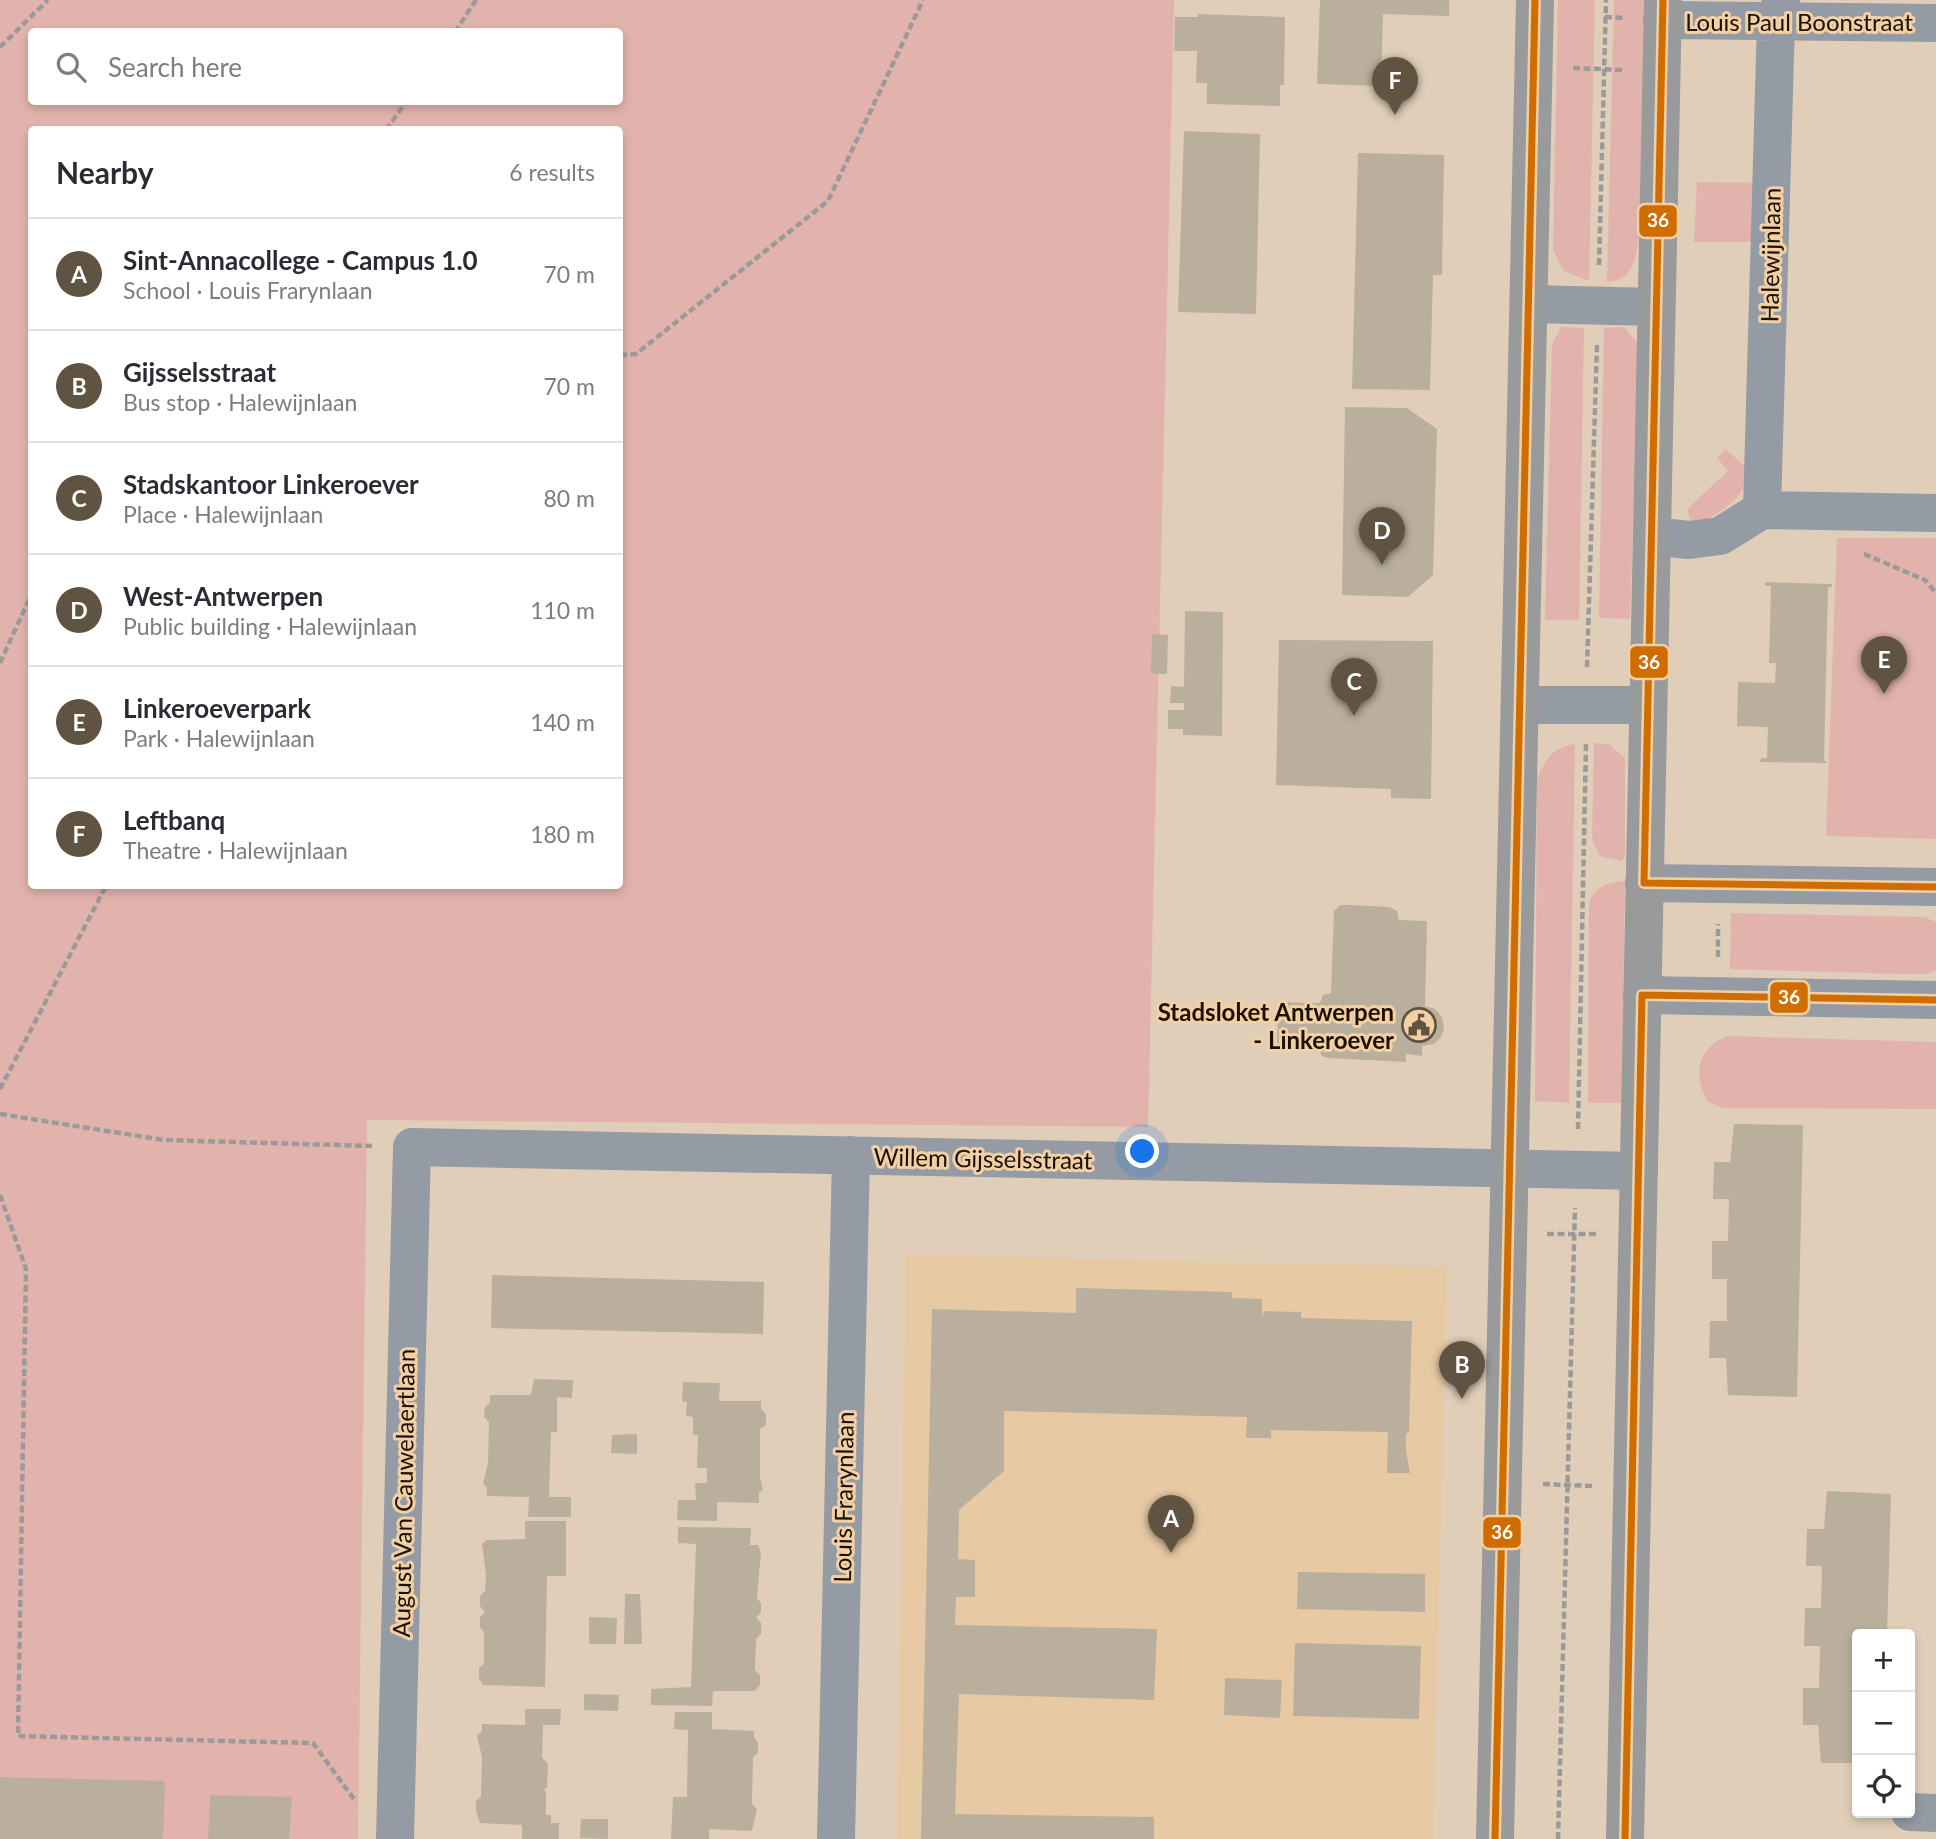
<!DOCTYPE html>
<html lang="en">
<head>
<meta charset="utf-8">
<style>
  :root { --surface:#fff; --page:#f7f7f7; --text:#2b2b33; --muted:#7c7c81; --line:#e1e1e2; --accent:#615342 }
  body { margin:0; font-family:Lato,sans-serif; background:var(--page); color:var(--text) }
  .controls { position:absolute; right:21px; bottom:21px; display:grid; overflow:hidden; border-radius:7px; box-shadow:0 4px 10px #0003 }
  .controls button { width:63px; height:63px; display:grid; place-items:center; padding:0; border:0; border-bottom:2px solid var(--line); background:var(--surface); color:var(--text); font:35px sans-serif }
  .you { position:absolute; left:1143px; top:1152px; width:24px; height:24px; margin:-18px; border:5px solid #fff; border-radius:50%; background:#1a73e8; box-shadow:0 0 0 10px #1a73e833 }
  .badge { display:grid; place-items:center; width:46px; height:46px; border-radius:50%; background:var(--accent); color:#fff; font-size:23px; font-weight:700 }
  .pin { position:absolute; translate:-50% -58px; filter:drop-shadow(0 2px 4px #0008) }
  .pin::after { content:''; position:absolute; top:37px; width:24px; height:21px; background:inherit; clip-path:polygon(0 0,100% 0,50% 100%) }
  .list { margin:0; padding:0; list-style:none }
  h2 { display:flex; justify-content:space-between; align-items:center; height:91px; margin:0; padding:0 28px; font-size:30px }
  h2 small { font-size:23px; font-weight:400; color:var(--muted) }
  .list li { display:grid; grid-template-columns:46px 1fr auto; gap:21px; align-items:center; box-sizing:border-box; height:112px; padding:0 28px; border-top:2px solid var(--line) }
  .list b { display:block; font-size:26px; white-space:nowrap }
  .list p { margin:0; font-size:23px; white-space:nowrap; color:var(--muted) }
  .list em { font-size:23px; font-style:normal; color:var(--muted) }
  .icon { flex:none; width:38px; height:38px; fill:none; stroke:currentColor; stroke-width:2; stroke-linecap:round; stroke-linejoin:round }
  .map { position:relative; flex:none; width:1936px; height:1839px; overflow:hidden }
  .search { position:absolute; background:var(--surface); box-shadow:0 4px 10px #0003; left:28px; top:28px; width:595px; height:77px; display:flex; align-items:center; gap:18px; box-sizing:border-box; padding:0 24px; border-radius:7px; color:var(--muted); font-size:26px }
  .panel { position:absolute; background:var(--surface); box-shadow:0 4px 10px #0003; left:28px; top:126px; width:595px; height:763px; border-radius:7px }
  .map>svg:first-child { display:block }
</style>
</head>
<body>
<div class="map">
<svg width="1936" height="1839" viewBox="0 0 1936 1839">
  <rect width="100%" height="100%" fill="#e0ceb8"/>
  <path fill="#e7c9a4" d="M906 1255 1447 1267 1433 1839H897Z"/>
  <path fill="#e2b3ad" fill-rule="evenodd" d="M0 0H1174L1148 1127 367 1120 358 1839H0ZM32 32H620V102H32ZM32 130H620V886H32Z
    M1558 0H1595L1589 281 1564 271 1553 250Z
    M1614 0H1645L1639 236C1636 258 1634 280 1607 282Z
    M1697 182 1761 183 1758 242H1694Z
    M1561 327 1584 328 1579 620H1545L1552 345Z
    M1624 327 1637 342 1638 355 1630 619 1599 618 1604 328Z
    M1725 449 1751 471C1745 497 1720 514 1697 524L1690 520 1687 509 1728 471 1717 458Z
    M1837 538H1936V839L1826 836Z
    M1594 743 1609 744 1625 758V857L1621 861 1600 856 1592 841Z
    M1575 744 1569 1103 1535 1101 1537 780C1545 760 1552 747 1575 744Z
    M1625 881 1622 1103H1588L1589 903C1595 886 1608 882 1625 881Z
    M1731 913 1925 917 1936 922V970L1925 974H1903L1730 969Z
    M1727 1036 1936 1042V1109L1723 1108 1707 1101C1693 1073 1697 1049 1727 1036Z"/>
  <path fill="#baaf9c" d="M1320 0H1449V16L1383 14 1381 86 1317 84Z
    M1198 14 1285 17 1284 85H1280V106L1207 104V83H1196L1197 51H1174L1175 17H1198Z
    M1184 131 1260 134 1256 314 1178 312Z
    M1358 153 1444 155 1442 275H1433L1430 390 1352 389Z
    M1345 407 1407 408 1437 429 1433 575 1408 597 1342 595Z
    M1765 582 1832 584V587H1828L1824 760 1827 763 1760 762 1761 758H1767L1768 727 1737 726 1738 682 1775 683 1776 663H1769L1771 586H1765Z
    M1185 611 1223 612 1222 736 1183 735V729H1168V710H1184V703H1170L1171 686 1184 687Z
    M1152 634 1168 635 1167 674H1151Z
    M1279 640 1433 641 1431 799 1391 798V789L1276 785Z
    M1352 905 1389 907 1397 911 1399 920 1427 921 1425 1006 1435 1009 1442 1017 1444 1028 1441 1037 1434 1044 1422 1046V1056L1406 1054V1062L1329 1058 1322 1056 1318 1048 1277 1046 1278 1002 1320 1003 1323 995 1331 993 1334 911 1340 905Z
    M1734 1124 1803 1125 1797 1397 1728 1395 1726 1358H1709L1710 1321H1727V1279H1712V1241H1728L1729 1199H1713L1714 1162H1730Z
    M492 1275 764 1282 763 1334 491 1328Z
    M1076 1288 1232 1292V1298L1262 1299V1317L1264 1311 1301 1312V1318L1412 1321 1409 1433H1406V1451L1410 1473H1387L1388 1432 1271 1430V1438H1246L1247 1417 1004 1411V1471L959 1510 958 1559 975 1560V1597H956L955 1625 1157 1629 1154 1700 959 1694 955 1814 1154 1817V1839H921L932 1309 1076 1313Z
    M534 1379 573 1380 572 1398 557 1397V1432H551L549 1497H571V1517H528L529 1497 487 1496V1488L483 1483 488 1463 489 1422 484 1417 485 1407 490 1403V1395H531Z
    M683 1382 720 1383 719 1401H761V1409L766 1414V1425L760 1429V1477L763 1490 759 1493V1503L717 1502V1521L677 1520 678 1500H696L695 1483H707V1468H697L698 1435H693V1417L686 1416 687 1402 682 1401Z
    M637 1434V1454L611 1453 612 1435Z
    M1827 1491 1891 1494 1887 1634H1857V1763H1821L1818 1725H1803V1688H1819L1820 1646H1804L1805 1608H1821L1822 1566H1806L1807 1529H1824Z
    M525 1521H566V1576H547L545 1687 483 1685 479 1678V1668L484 1664V1632L480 1627V1617L485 1613 480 1606V1596L485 1591 486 1575 482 1544 487 1540 525 1539Z
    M678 1527 751 1528 750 1545H758L761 1552 757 1598 761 1603V1613L756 1617 761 1623V1634L756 1639 755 1670 760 1675V1685L755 1691H713L712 1706 651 1705V1689L691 1687 696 1544 678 1543Z
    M1298 1572 1425 1574V1612L1297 1609Z
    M625 1594H640L642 1644H624Z
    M589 1617 617 1618 616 1644H589Z
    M1295 1643 1421 1646 1419 1719 1293 1716Z
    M1225 1678 1282 1680 1280 1718 1224 1715Z
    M584 1694 619 1695 618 1711 584 1710Z
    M525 1709H561L560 1725H543L542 1758 548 1763 547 1787 543 1791H546V1815H551V1823H559V1839H522V1825L480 1823 476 1811V1801L481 1797 482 1757 477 1736 482 1731V1724L525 1725Z
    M675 1712H712V1729L754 1731V1738L758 1743V1753L753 1757 752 1804 757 1809 752 1831 709 1829V1839H671L673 1797H687L688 1730 674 1729Z
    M0 1777 165 1781 163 1839H0Z
    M210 1795 292 1797 289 1839H208Z
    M581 1819H608V1839L580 1838Z"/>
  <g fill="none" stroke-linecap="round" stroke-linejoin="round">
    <path stroke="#9c9a98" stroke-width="4.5" stroke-dasharray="7 3.5" stroke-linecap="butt" d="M1605 17 1625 18
      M455 32 476 0
      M0 47 48 0
      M1573 68 1624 70
      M386 130 406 102
      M1599 265 1606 0
      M620 355 636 354 828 201 923 0
      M1864 554 1925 580 1936 593
      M0 663 32 593
      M1587 667 1597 344
      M1718 957V924
      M0 1089 106 886
      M0 1114 164 1140 372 1146
      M1578 1129 1586 743
      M0 1195 26 1269 18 1736 313 1743 356 1802
      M1547 1234H1598
      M1543 1484 1594 1486
      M1558 1839 1575 1208"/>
    <path stroke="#949ba4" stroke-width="38" d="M1662 20 1936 23
      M1529 304 1656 307
      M1762 510 1776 21 1781 0
      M1652 536 1689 540 1720 536 1762 510 1936 513
      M1521 705H1648
      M1644 883 1936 887
      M1642 995 1936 1000
      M1910 1812 1936 1813
      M395 1839 412 1147 1639 1171
      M836 1839 851 1155"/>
    <path stroke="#989a9c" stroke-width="38" d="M1495 1839 1535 0
      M1625 1839 1663 0"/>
    <g stroke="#f2d0a6" stroke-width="12">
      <path id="bus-1" d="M1644 883 1663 0
        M1644 883 1936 887
        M1642 995 1936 1000
        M1495 1839 1535 0
        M1625 1839 1642 995"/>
    </g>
    <use href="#bus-1" stroke="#d06d00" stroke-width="7"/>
  </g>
  <defs>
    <g id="civic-ring" transform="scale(1.75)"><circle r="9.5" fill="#f2d0a6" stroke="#615342" stroke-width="1.5"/><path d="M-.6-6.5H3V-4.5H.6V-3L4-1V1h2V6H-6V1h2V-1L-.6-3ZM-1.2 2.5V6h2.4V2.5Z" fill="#615342"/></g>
  </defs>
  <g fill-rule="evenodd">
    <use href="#civic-ring" x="1419" y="1025"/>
  </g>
  <g text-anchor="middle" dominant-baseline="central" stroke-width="6" stroke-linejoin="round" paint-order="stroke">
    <g font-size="24" fill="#1d1103" stroke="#f2d0a6">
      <text x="1799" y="21">Louis Paul Boonstraat</text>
      <text transform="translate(1770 255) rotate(-89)">Halewijnlaan</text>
      <text transform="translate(983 1158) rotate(1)">Willem Gijsselsstraat</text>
      <text transform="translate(403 1493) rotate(-89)">August Van Cauwelaertlaan</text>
      <text transform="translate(843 1497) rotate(-89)">Louis Frarynlaan</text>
    </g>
    <g font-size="24" font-weight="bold" fill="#1d1103" stroke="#f2d0a6" text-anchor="end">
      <text x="1394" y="1011">Stadsloket Antwerpen<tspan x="1394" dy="28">- Linkeroever</tspan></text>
    </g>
  </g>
  <g stroke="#f2d0a6" stroke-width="2.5">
    <rect x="1638" y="204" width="40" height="34" rx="7" fill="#d06d00"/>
    <rect x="1629" y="645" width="40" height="34" rx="7" fill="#d06d00"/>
    <rect x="1769" y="981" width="40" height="33" rx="7" fill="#d06d00"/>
    <rect x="1482" y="1516" width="40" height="33" rx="7" fill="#d06d00"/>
  </g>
  <g font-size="19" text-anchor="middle" font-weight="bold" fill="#fff">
    <text x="1658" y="227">36</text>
    <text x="1649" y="669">36</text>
    <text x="1789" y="1004">36</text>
    <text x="1502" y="1539">36</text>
  </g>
</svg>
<div class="controls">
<button>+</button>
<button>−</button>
<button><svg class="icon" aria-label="locate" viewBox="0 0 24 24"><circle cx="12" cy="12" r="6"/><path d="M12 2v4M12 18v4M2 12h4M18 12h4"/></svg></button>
</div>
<div class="you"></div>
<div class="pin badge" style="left:1171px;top:1553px">A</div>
<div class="pin badge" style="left:1462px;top:1399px">B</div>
<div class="pin badge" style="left:1354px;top:716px">C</div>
<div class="pin badge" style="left:1382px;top:565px">D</div>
<div class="pin badge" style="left:1884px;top:694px">E</div>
<div class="pin badge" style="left:1395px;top:115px">F</div>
<div class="search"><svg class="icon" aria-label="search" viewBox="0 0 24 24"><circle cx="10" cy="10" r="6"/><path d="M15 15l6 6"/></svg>Search here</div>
<section class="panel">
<h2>Nearby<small>6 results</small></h2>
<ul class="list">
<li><span class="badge">A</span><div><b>Sint-Annacollege - Campus 1.0</b><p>School · Louis Frarynlaan</p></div><em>70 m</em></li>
<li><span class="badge">B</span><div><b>Gijsselsstraat</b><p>Bus stop · Halewijnlaan</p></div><em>70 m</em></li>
<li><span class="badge">C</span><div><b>Stadskantoor Linkeroever</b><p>Place · Halewijnlaan</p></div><em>80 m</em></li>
<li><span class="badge">D</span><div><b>West-Antwerpen</b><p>Public building · Halewijnlaan</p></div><em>110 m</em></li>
<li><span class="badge">E</span><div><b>Linkeroeverpark</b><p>Park · Halewijnlaan</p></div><em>140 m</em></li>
<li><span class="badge">F</span><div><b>Leftbanq</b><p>Theatre · Halewijnlaan</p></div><em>180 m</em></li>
</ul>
</section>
</div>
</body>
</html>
